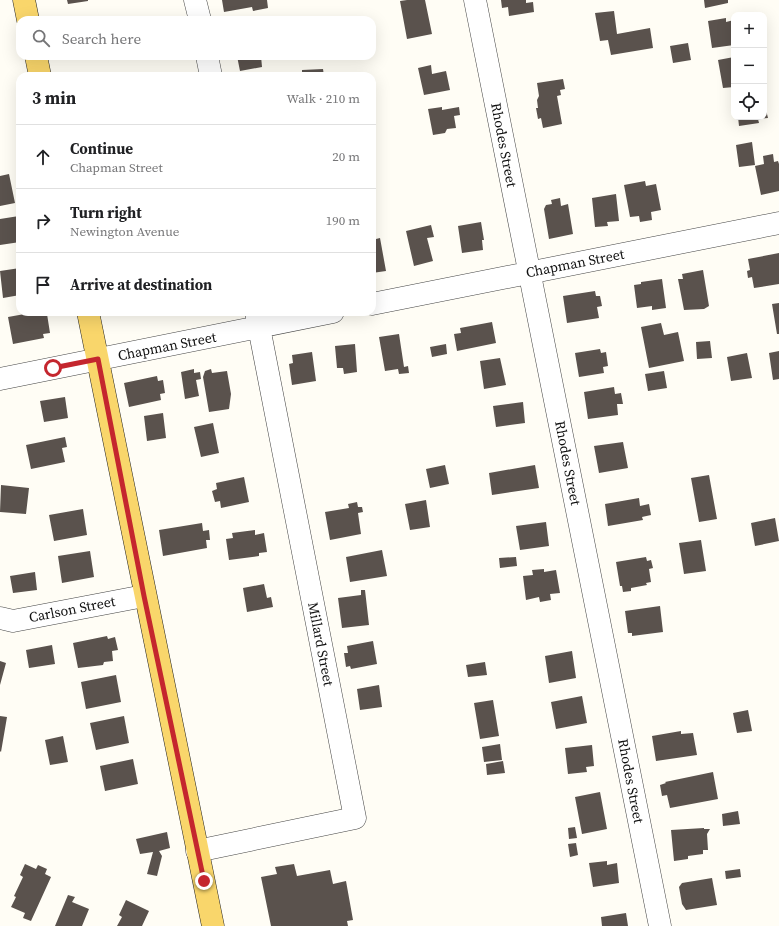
<!DOCTYPE html>
<html lang="en">
<head>
<meta charset="utf-8">
<style>
  :root { --surface:#fff; --page:#f6f6f6; --text:#202124; --muted:#757577; --line:#e0e0e0 }
  body { margin:0; font-family:"Source Serif 4",serif; background:var(--page); color:var(--text) }
  .controls { position:absolute; right:12px; top:12px; display:grid; overflow:hidden; border-radius:8px; box-shadow:0 4px 16px #0002 }
  .controls button { width:36px; height:36px; display:grid; place-items:center; padding:0; border:0; border-bottom:1px solid var(--line); background:var(--surface); color:var(--text); font:20px sans-serif }
  .stop { position:absolute; width:12px; height:12px; margin:-9px; border:3px solid #c4262e; border-radius:50%; background:#fff }
  .stop.end { background:#c4262e; border-color:#fff; box-shadow:0 1px 4px #0008 }
  .list { margin:0; padding:0; list-style:none }
  h2 { display:flex; justify-content:space-between; align-items:center; height:52px; margin:0; padding:0 16px; font-size:17px }
  h2 small { font-size:13px; font-weight:400; color:var(--muted) }
  .list li { display:grid; grid-template-columns:26px 1fr auto; gap:12px; align-items:center; box-sizing:border-box; height:64px; padding:0 16px; border-top:1px solid var(--line) }
  .list b { display:block; font-size:15px; white-space:nowrap }
  .list p { margin:0; font-size:13px; white-space:nowrap; color:var(--muted) }
  .list em { font-size:13px; font-style:normal; color:var(--muted) }
  .icon { flex:none; width:22px; height:22px; fill:none; stroke:currentColor; stroke-width:2; stroke-linecap:round; stroke-linejoin:round }
  .map { position:relative; flex:none; width:779px; height:926px; overflow:hidden }
  .search { position:absolute; background:var(--surface); box-shadow:0 4px 16px #0002; left:16px; top:16px; width:360px; height:44px; display:flex; align-items:center; gap:10px; box-sizing:border-box; padding:0 14px; border-radius:12px; color:var(--muted); font-size:15px }
  .panel { position:absolute; background:var(--surface); box-shadow:0 4px 16px #0002; left:16px; top:72px; width:360px; height:244px; border-radius:12px }
  .map>svg:first-child { display:block }
</style>
</head>
<body>
<div class="map">
<svg width="779" height="926" viewBox="0 0 779 926">
  <rect width="100%" height="100%" fill="#fffdf5"/>
  <path fill="#5a524d" d="M67 0H88V1L68 4Z
    M222 0H267L268 8 253 11 252 7 224 12Z
    M407 0H425L432 34 407 39 400 1Z
    M501 0H526V3L533 2 534 12 509 16 508 7 502 8Z
    M704 0H728V3L705 8Z
    M614 11 617 34 650 28 653 48 611 55 608 40 600 41 595 13Z
    M726 18V22L734 20V45L712 48 708 21Z
    M688 43 691 60 673 63 670 46Z
    M237 56H261L262 67 240 71Z
    M734 57V87L723 88 718 60Z
    M431 65 432 74 446 71 450 90 424 95 418 68Z
    M323 69 324 76H302V70Z
    M563 79 565 89 560 90 561 95 557 96 562 124 543 128 541 118 538 119 536 108H538L537 100 539 96 537 83Z
    M764 102 768 118 758 119 759 123 739 126 738 117H764Z
    M442 107V110L459 107 460 115 454 116 456 128 447 129 445 133 433 135 428 109Z
    M752 142 755 165 739 167 736 145Z
    M773 154 774 162 778 161 779 164V191L761 195 755 166 764 164 763 156Z
    M9 174 15 203 0 206V176Z
    M645 181 646 186 656 184 661 210 651 212 652 220 640 222 639 216 630 217 624 185Z
    M616 194 619 221 607 222 608 226 595 227 592 198Z
    M560 198 561 206 568 204 573 234 549 239 544 209 546 205 552 204 551 200Z
    M19 216 20 242 0 245V219Z
    M481 222 484 240H482L483 250 462 253 458 226Z
    M431 225 434 237 427 238 433 261 414 266 406 231Z
    M380 238 386 271 372 273V240Z
    M779 253V284L754 288 752 277 748 278 747 271 750 270 748 259Z
    M20 268V295L3 298 0 271Z
    M703 270 709 306 704 309 684 310 678 279H683L682 274Z
    M662 279 666 308 652 310V306L637 308 634 285 641 284V282Z
    M595 291 596 296H600L602 306 597 307 599 318 567 323 563 296Z
    M779 303V334H777L772 304Z
    M36 312H42V315L47 314 50 333 43 334 44 338 13 344 8 317Z
    M492 322 496 343 457 351 454 334 461 333 460 328Z
    M661 323 664 335 678 332 684 361 649 368 641 327Z
    M399 334 404 367 408 366 409 373 399 374 398 369 385 371 379 337Z
    M710 341 712 358 697 359 696 342Z
    M355 344 357 372 344 374 343 368H337L335 346Z
    M446 344 447 354 432 357 430 347Z
    M600 349 601 353 606 352 608 366 603 367 604 373 579 377 575 353Z
    M779 351V379L773 380 769 353Z
    M312 352 316 381 292 385 289 364 293 363 292 355Z
    M747 353 752 378 731 381 727 357Z
    M500 358 506 385 484 389 480 361Z
    M194 369V373L200 372 201 379 196 380 199 396 185 399 181 372Z
    M211 369 212 373 227 371 231 394 229 409 209 412 203 377 205 371Z
    M664 371 667 388 648 391 645 374Z
    M157 376 158 381 163 380 165 393 160 394 161 400 129 407 124 383Z
    M614 387 615 394 621 393 623 404H617L618 415 588 419 584 392Z
    M65 397 68 418 44 422 40 401Z
    M523 402 525 423 496 427 493 406Z
    M163 413 166 438 147 441 144 416Z
    M213 423 219 453 201 457 194 427Z
    M65 437 67 447 62 448 65 462 31 469 26 445Z
    M623 442 628 468 599 473 594 446Z
    M445 465 449 484 430 488 426 469Z
    M535 465 539 488 492 495 489 473Z
    M709 475 717 519 699 522 691 478Z
    M244 477 249 502 221 508 220 501 215 502 212 491 217 489 216 483Z
    M1 485 29 488 26 514 0 512Z
    M639 498 640 506 649 504 651 515 642 517 643 520 608 526 605 504Z
    M426 500 430 527 410 530 405 504Z
    M357 502 358 507H362L363 512 358 513 361 534 330 540 325 512 349 508 348 504Z
    M83 509 87 535 54 541 49 515Z
    M775 518 779 541 755 546 751 523Z
    M546 522 549 546 520 550 516 526Z
    M202 523 203 531 209 530 210 540H206L207 548 163 556 159 530Z
    M255 530V535L264 533 267 552 259 553V556L229 560 226 539 233 538 232 533Z
    M701 540 706 571 684 574 679 543Z
    M382 550 387 576 350 582 346 557Z
    M90 551 94 577 62 583 58 556Z
    M516 557 517 566 500 568 499 558Z
    M646 557 647 561 651 560 653 568 649 569 651 582 646 583 647 585 631 588V591L623 592 622 586H620L616 562Z
    M544 569V572L556 570 560 593 550 594 551 600 540 602 539 597 526 600 523 576 533 575 532 570Z
    M35 572 37 590 13 593 10 576Z
    M264 584 267 598 271 597 273 607 247 612 243 588Z
    M361 590H365L369 625 342 628 338 598 361 595Z
    M660 606 663 632 632 636V633H628L625 611Z
    M107 636 108 639 115 637 118 650 112 651 113 661 104 662 103 665 78 668 73 643Z
    M373 641 377 664 351 669 350 666 346 667 344 653H348L347 646Z
    M52 645 55 664 29 668 26 650Z
    M572 651 576 678 549 683 545 656Z
    M0 661 6 663 0 685Z
    M485 662 487 675 468 677 466 665Z
    M116 675 121 702 86 709 81 682Z
    M379 685 382 707 360 710 357 689Z
    M582 696 587 723 556 729 551 702Z
    M493 700 499 736 480 739 474 703Z
    M748 710 752 731 737 733 733 713Z
    M0 716 7 717 1 752 0 751Z
    M124 716 129 743 96 750 90 723Z
    M681 731V734L693 733 697 755 656 761 652 736Z
    M63 736 68 762 50 765 45 740Z
    M500 744 502 760 484 762 482 747Z
    M592 745 594 766 586 767 587 772 568 774 565 748Z
    M133 759 138 784 105 791 100 766Z
    M503 761 505 773 487 775 486 764Z
    M713 772 718 799 670 808 667 795 662 796 660 785 666 783 665 782Z
    M600 792 607 829 582 834 575 797Z
    M738 811 740 824 723 826 722 814Z
    M575 827 577 838 569 839 568 828Z
    M704 828V829H710L707 834 708 850H703V854L688 856V859L674 861 671 830Z
    M167 832 170 848 159 851 162 856 157 876 147 874 153 852 140 854 136 839Z
    M576 843 578 855 570 857 568 844Z
    M607 861V865L617 863 619 883 593 887 589 863Z
    M25 864 36 869 38 865 47 869 45 874 51 877 31 921 23 918 25 913 11 907 16 897 14 896 23 877 20 875Z
    M294 864 297 876 330 870 333 884 346 881 353 920 347 921 348 926H271L261 877 277 874 275 867Z
    M740 869 741 877 726 879 725 871Z
    M712 878 717 905 686 910 682 904 679 887 682 883Z
    M68 895 75 897 72 902 89 909 82 926H55Z
    M126 900 149 911 142 926H117L122 917 119 915Z
    M626 913 628 926H602L601 917Z"/>
  <g fill="none" stroke-linecap="round" stroke-linejoin="round">
    <g stroke="#444" stroke-width="23">
      <path id="minor" d="M195 0 200 20
        M475 0 660 926
        M207 56 211 76
        M372 304 779 223
        M0 379 333 312
        M0 618 13 621 144 596
        M197 851 355 818 256 312"/>
    </g>
    <g stroke="#222" stroke-width="23">
      <path id="major" d="M24 0 28 20
        M36 56 40 76
        M88 312 213 926"/>
    </g>
    <use href="#minor" stroke="#fff" stroke-width="22"/>
    <use href="#major" stroke="#f9d66b" stroke-width="22"/>
  </g>
  <g fill="none" stroke-linecap="round" stroke-linejoin="round">
    <path stroke="#c4262e" stroke-width="5" d="M53 368 98 359 144 596 204 881"/>
  </g>
  <g text-anchor="middle" dominant-baseline="central" stroke-width="4" stroke-linejoin="round" paint-order="stroke">
    <g font-size="14" fill="#111" stroke="#fff">
      <text transform="translate(504 145) rotate(79)">Rhodes Street</text>
      <text transform="translate(575 263) rotate(-11)">Chapman Street</text>
      <text transform="translate(167 346) rotate(-11)">Chapman Street</text>
      <text transform="translate(568 463) rotate(79)">Rhodes Street</text>
      <text transform="translate(72 609) rotate(-11)">Carlson Street</text>
      <text transform="translate(321 644) rotate(79)">Millard Street</text>
      <text transform="translate(631 781) rotate(79)">Rhodes Street</text>
    </g>
  </g>
</svg>
<div class="controls">
<button>+</button>
<button>−</button>
<button><svg class="icon" aria-label="locate" viewBox="0 0 24 24"><circle cx="12" cy="12" r="6"/><path d="M12 2v4M12 18v4M2 12h4M18 12h4"/></svg></button>
</div>
<div class="stop" style="left:53px;top:368px"></div>
<div class="stop end" style="left:204px;top:881px"></div>
<div class="search"><svg class="icon" aria-label="search" viewBox="0 0 24 24"><circle cx="10" cy="10" r="6"/><path d="M15 15l6 6"/></svg>Search here</div>
<section class="panel">
<h2>3 min<small>Walk · 210 m</small></h2>
<ul class="list">
<li><svg class="icon" aria-label="ahead" viewBox="0 0 24 24"><path d="M12 20V5M6 11l6-6 6 6"/></svg><div><b>Continue</b><p>Chapman Street</p></div><em>20 m</em></li>
<li><svg class="icon" aria-label="right" viewBox="0 0 24 24"><path d="M7 20v-9h11M14 6l5 5-5 5"/></svg><div><b>Turn right</b><p>Newington Avenue</p></div><em>190 m</em></li>
<li><svg class="icon" aria-label="arrive" viewBox="0 0 24 24"><path d="M6 21V4h12l-3 4 3 4H6"/></svg><div><b>Arrive at destination</b></div></li>
</ul>
</section>
</div>
</body>
</html>
